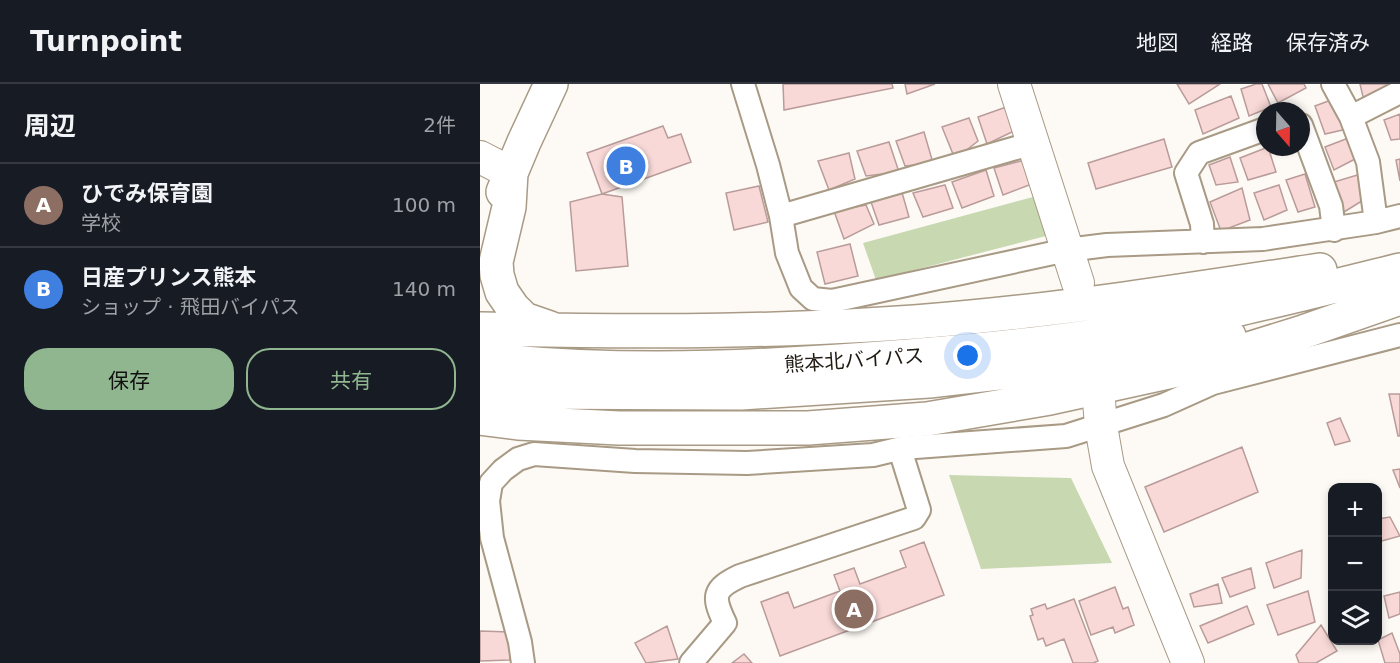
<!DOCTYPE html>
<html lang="ja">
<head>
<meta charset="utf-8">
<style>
  :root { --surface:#171b24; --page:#20242c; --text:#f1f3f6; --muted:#9ea1a6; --line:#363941; --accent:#8fb68f }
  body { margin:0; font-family:"DejaVu Sans","Noto Sans JP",sans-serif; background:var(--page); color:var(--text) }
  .controls { position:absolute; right:18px; bottom:18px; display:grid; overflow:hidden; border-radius:12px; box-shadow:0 3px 9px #0003 }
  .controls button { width:54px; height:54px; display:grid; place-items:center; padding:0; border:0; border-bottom:2px solid var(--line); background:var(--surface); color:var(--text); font:30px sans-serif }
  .compass { position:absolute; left:776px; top:18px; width:54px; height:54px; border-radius:50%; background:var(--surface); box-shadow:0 3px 9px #0003; rotate:160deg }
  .you { position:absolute; left:488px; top:272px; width:21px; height:21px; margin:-15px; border:4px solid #fff; border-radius:50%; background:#1a73e8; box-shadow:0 0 0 9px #1a73e833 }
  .badge { display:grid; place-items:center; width:39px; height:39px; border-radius:50%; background:var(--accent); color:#fff; font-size:20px; font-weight:700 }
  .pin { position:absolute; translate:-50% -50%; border:3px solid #fff; box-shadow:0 2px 6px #0006 }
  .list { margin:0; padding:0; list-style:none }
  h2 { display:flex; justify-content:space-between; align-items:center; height:78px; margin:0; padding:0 24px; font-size:26px }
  h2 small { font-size:20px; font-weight:400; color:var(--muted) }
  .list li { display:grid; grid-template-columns:39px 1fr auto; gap:18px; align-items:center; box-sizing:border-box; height:84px; padding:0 24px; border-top:2px solid var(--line) }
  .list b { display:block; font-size:22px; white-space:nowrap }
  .list p { margin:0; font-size:20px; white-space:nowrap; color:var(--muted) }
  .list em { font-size:20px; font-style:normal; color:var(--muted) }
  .actions { display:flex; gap:12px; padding:18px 24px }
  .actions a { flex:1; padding:14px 0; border:2px solid var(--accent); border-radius:24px; text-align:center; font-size:21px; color:var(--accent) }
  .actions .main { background:var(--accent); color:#111 }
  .icon { flex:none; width:33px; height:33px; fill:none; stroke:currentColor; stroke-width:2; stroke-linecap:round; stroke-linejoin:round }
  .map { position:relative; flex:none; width:920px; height:579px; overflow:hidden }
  header { display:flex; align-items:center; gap:36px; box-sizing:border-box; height:84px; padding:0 30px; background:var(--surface); border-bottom:2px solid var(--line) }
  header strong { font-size:28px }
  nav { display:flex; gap:33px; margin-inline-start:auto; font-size:21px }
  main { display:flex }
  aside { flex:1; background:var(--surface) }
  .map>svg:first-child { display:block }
</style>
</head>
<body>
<header>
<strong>Turnpoint</strong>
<nav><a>地図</a><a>経路</a><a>保存済み</a></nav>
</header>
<main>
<aside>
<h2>周辺<small>2件</small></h2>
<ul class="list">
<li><span class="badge" style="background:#8d6e63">A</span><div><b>ひでみ保育園</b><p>学校</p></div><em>100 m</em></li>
<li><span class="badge" style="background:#3f7fe0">B</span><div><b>日産プリンス熊本</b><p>ショップ · 飛田バイパス</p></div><em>140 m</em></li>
</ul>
<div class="actions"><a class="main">保存</a><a>共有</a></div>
</aside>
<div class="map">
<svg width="920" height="579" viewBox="0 0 920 579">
  <rect width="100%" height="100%" fill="#fdfaf5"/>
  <path fill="#c8d8b1" d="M553 113 566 152 396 196 383 159Z
    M469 391 591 394 632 479 501 485Z"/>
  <path fill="#f8d9d7" stroke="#b99c9a" stroke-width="1.5" d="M303 0H412L413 4 304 26Z
    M425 0H455L427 10Z
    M697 0H740L709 20Z
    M776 0H782L791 23 769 32 761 5Z
    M788 0H824L826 4 798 19Z
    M880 0H915L884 17Z
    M751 12 759 34 723 50 715 26Z
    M851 16 867 45 845 50 835 22Z
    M529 22 534 47 507 60 498 33Z
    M920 30V55L911 56 904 36Z
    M489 34 498 57 475 75 462 43Z
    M183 42 188 54 201 50 211 78 122 110 107 69Z
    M444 48 453 79 425 82 416 57Z
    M871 53 877 74 854 86 845 63Z
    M684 55 692 83 616 105 608 79Z
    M409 58 419 88 386 92 377 67Z
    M788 63 796 88 768 96 760 74Z
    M369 69 375 95 349 106 338 77Z
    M750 73 758 98 736 101 729 81Z
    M920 75V97L916 76Z
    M545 76 557 98 523 111 514 84Z
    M506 86 514 112 482 124 472 98Z
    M884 89 885 115 864 128 854 98Z
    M825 90 835 123 818 128 806 96Z
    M465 101 473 124 443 133 433 109Z
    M799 101 807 126 784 136 774 109Z
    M279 102 288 138 254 146 246 109Z
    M762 104 770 136 741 147 730 118Z
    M421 105 429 133 399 141 391 118Z
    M122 110 142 113 148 182 96 187 90 118Z
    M386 121 394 140 364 155 354 127Z
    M370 160 378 192 345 200 337 168Z
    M909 310H920V352H918Z
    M860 334 870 357 855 361 847 339Z
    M762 363 778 408 684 448 665 403Z
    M920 385V404L913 386Z
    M910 433 920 452 898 458V435Z
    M444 458 464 511 300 572 281 518 308 508 314 524 360 507 354 491 374 484 380 500 426 483 420 467Z
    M822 466 821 494 794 504 786 479Z
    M771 484 775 504 750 513 742 494Z
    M738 500 742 519 714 523 710 510Z
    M635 503 643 525 648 523 654 541 635 549 633 543 611 551 599 517Z
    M828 507 835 538 798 551 787 521Z
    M920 508V530L909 534 904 512Z
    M594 515 618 577 613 579H593L584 555 566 562 563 554 558 556 550 532 553 531 551 525 565 520 567 525Z
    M767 522 774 540 728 559 720 542Z
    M841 541 857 567 836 579H819L816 571Z
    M187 542 198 575 166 579 155 559Z
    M0 547 31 548 30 576 0 577Z
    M912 549 920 570V579H905L898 556Z
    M264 570 272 579H252Z"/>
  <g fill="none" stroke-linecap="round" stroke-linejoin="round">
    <g stroke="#a89a85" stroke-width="26">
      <path id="street" d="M263 0 288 81 301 132 307 169 321 204 333 215 352 217 587 166 627 161 783 155 896 138
        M853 0 871 33 888 78 896 138 920 132
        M871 33 920 8
        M821 41 851 122 854 146
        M301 132 553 59
        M723 158 722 140 706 89 719 69 785 45
        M43 579 40 558 12 454 8 417 11 399 23 386 38 375 54 370 155 377 267 379 393 371 422 364 586 352 684 321 733 299 920 251
        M211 579 245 539C232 512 233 505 260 492L434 434 439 426 423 375 422 364"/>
    </g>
    <g stroke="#a89a85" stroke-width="34">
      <path id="secondary" d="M534 0 598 199
        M0 73 31 89
        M619 317 621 342 628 382 708 579"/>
    </g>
    <g stroke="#a89a85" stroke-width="36">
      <path id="highway" d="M31 89 29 123 16 178 17 191 22 208 33 224 44 235 70 244
        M23 108 44 58 71 0
        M0 245C160 248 321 249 481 234 601 223 721 204 840 186
        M0 275C109 287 217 286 326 279 427 273 528 265 628 250 727 235 823 210 920 186
        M0 305 24 308 261 309 449 297 632 276 749 252
        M0 334 38 339 139 344H328L447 335 570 314 707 284 820 249 920 214"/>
    </g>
    <use href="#street" stroke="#fff" stroke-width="22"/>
    <use href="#secondary" stroke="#fff" stroke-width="32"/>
    <use href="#highway" stroke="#fff" stroke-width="33"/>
  </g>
  <g text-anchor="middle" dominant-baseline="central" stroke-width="5" stroke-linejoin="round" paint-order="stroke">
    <g font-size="20" fill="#1f1a12" stroke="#fff">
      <text transform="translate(374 276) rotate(-4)">熊本北バイパス</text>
    </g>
  </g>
</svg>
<div class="controls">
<button>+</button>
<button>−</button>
<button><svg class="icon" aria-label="layers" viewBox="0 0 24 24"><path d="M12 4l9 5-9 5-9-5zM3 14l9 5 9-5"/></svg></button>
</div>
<svg class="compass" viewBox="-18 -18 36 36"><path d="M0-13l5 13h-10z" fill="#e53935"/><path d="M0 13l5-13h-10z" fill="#9ea1a6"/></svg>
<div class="you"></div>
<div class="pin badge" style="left:374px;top:525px;background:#8d6e63">A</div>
<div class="pin badge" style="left:146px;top:82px;background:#3f7fe0">B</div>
</div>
</main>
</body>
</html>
